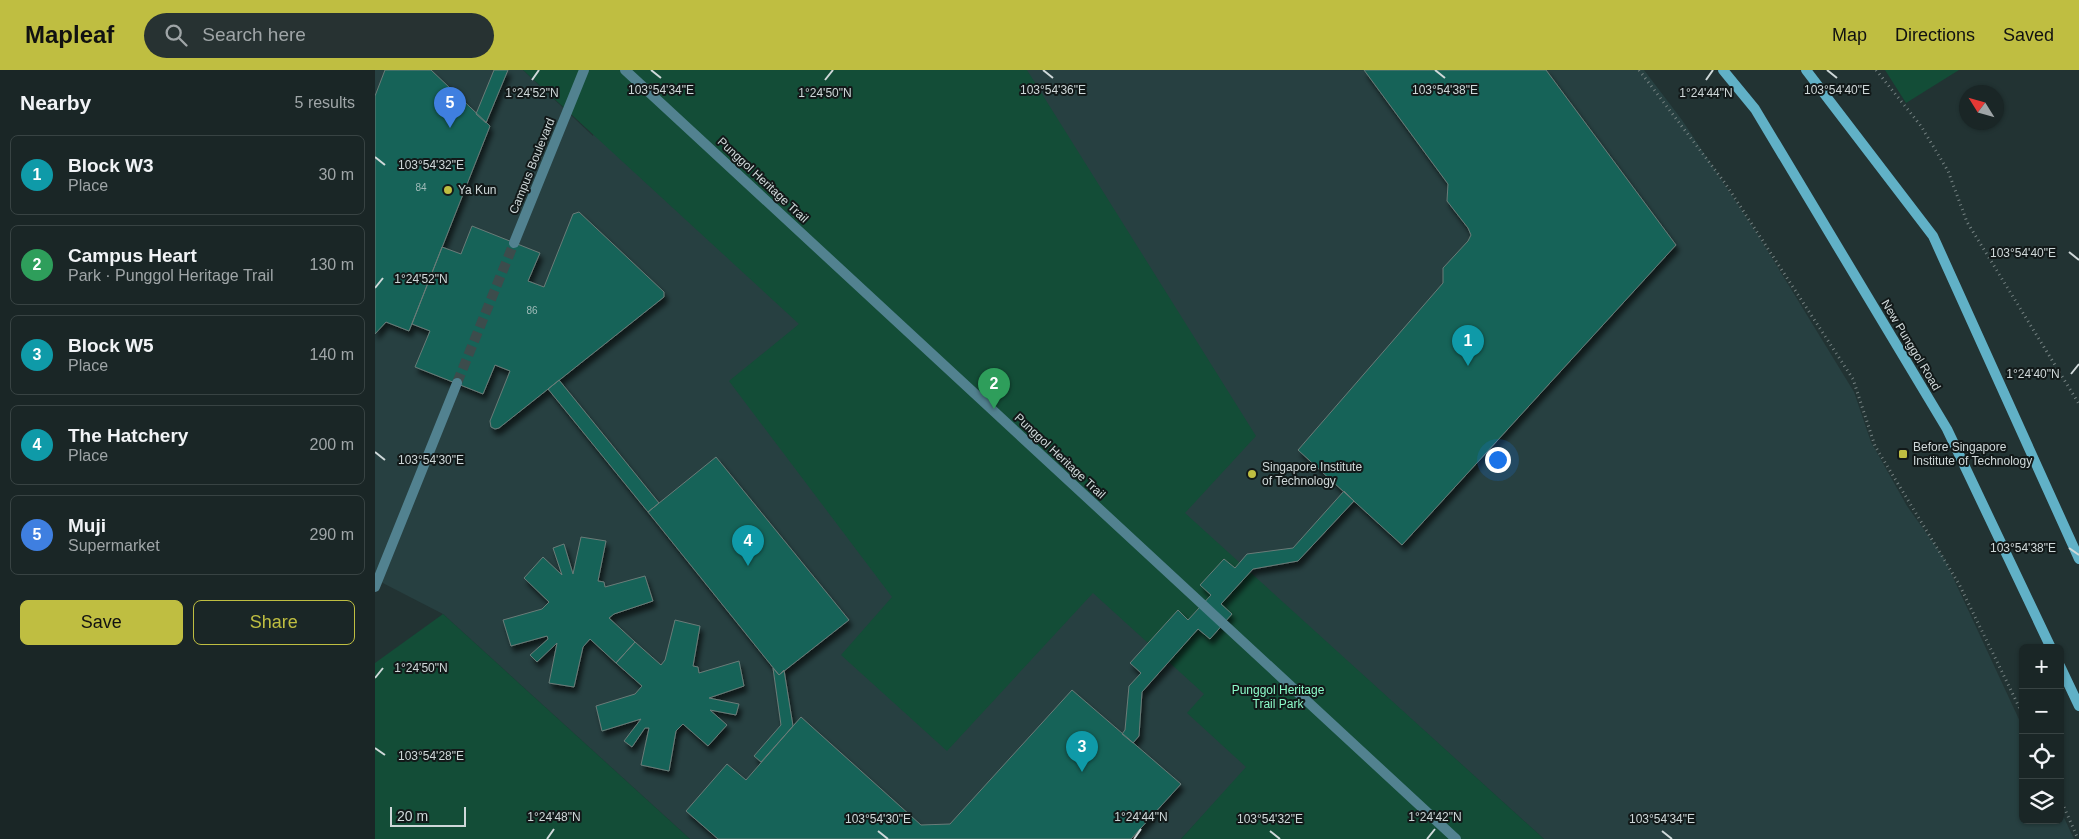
<!DOCTYPE html>
<html lang="en">
<head>
<meta charset="utf-8">
<style>
  :root { --surface:#1a2626; --page:#273232; --text:#f1f3f6; --muted:#9fa5a7; --line:#384343; --accent:#bfbe41 }
  body { margin:0; font-family:Helvetica,sans-serif; background:var(--page); color:var(--text) }
  .controls { position:absolute; right:15px; bottom:15px; display:grid; overflow:hidden; border-radius:8px; box-shadow:0 1px 4px #0004 }
  .controls button { width:45px; height:45px; display:grid; place-items:center; padding:0; border:0; border-bottom:1px solid var(--line); background:var(--surface); color:var(--text); font:25px sans-serif }
  .compass { position:absolute; left:1584px; top:15px; width:45px; height:45px; border-radius:50%; background:var(--surface); box-shadow:0 1px 4px #0004; rotate:307deg }
  .scale { position:absolute; left:15px; bottom:12px; width:76px; box-sizing:border-box; padding-left:5px; border:2px solid #cfd8d9; border-top:0; font-size:14px; line-height:18px; white-space:nowrap; color:#cfd8d9; -webkit-text-stroke:4px #121919; paint-order:stroke }
  .you { position:absolute; left:1122px; top:389px; width:18px; height:18px; margin:-12px; border:4px solid #fff; border-radius:50%; background:#1a73e8; box-shadow:0 0 0 8px #1a73e833 }
  .badge { display:grid; place-items:center; width:32px; height:32px; border-radius:50%; background:var(--accent); color:#fff; font-size:16px; font-weight:700 }
  .pin { position:absolute; translate:-50% -41px; filter:drop-shadow(0 1px 2px #0008) }
  .pin::after { content:''; position:absolute; top:26px; width:18px; height:15px; background:inherit; clip-path:polygon(0 0,100% 0,50% 100%) }
  .list { margin:0; padding:0; list-style:none }
  h2 { display:flex; justify-content:space-between; align-items:center; height:65px; margin:0; padding:0 20px; font-size:21px }
  h2 small { font-size:16px; font-weight:400; color:var(--muted) }
  .list li { display:grid; grid-template-columns:32px 1fr auto; gap:15px; align-items:center; box-sizing:border-box; height:80px; margin:0 10px 10px; padding:0 10px; border:1px solid var(--line); border-radius:8px }
  .list b { display:block; font-size:19px; white-space:nowrap }
  .list p { margin:0; font-size:16px; white-space:nowrap; color:var(--muted) }
  .list em { font-size:16px; font-style:normal; color:var(--muted) }
  .actions { display:flex; gap:10px; padding:15px 20px }
  .actions a { flex:1; padding:11px 0; border:1px solid var(--accent); border-radius:8px; text-align:center; font-size:18px; color:var(--accent) }
  .actions .main { background:var(--accent); color:#111 }
  .icon { flex:none; width:28px; height:28px; fill:none; stroke:currentColor; stroke-width:2; stroke-linecap:round; stroke-linejoin:round }
  .map { position:relative; flex:none; width:1704px; height:769px; overflow:hidden }
  header { display:flex; align-items:center; gap:30px; box-sizing:border-box; height:70px; padding:0 25px; background:var(--accent); color:#111 }
  header strong { font-size:24px }
  nav { display:flex; gap:28px; margin-inline-start:auto; font-size:18px }
  .search { width:350px; height:45px; background:var(--page); display:flex; align-items:center; gap:12px; box-sizing:border-box; padding:0 18px; border-radius:28px; color:var(--muted); font-size:19px }
  main { display:flex }
  aside { flex:1; background:var(--surface) }
  .map>svg:first-child { display:block }
</style>
</head>
<body>
<header>
<strong>Mapleaf</strong>
<div class="search"><svg class="icon" aria-label="search" viewBox="0 0 24 24"><circle cx="10" cy="10" r="6"/><path d="M15 15l6 6"/></svg>Search here</div>
<nav><a>Map</a><a>Directions</a><a>Saved</a></nav>
</header>
<main>
<aside>
<h2>Nearby<small>5 results</small></h2>
<ul class="list">
<li><span class="badge" style="background:#0f9aa8">1</span><div><b>Block W3</b><p>Place</p></div><em>30 m</em></li>
<li><span class="badge" style="background:#2e9e5b">2</span><div><b>Campus Heart</b><p>Park · Punggol Heritage Trail</p></div><em>130 m</em></li>
<li><span class="badge" style="background:#0f9aa8">3</span><div><b>Block W5</b><p>Place</p></div><em>140 m</em></li>
<li><span class="badge" style="background:#0f9aa8">4</span><div><b>The Hatchery</b><p>Place</p></div><em>200 m</em></li>
<li><span class="badge" style="background:#3f7fe0">5</span><div><b>Muji</b><p>Supermarket</p></div><em>290 m</em></li>
</ul>
<div class="actions"><a class="main">Save</a><a>Share</a></div>
</aside>
<div class="map">
<svg width="1704" height="769" viewBox="0 0 1704 769">
  <defs>
    <filter id="shadow"><feDropShadow dx="3" dy="5.5" stdDeviation="2.5" flood-color="#0009"/></filter>
  </defs>
  <rect width="100%" height="100%" fill="#233"/>
  <path fill="#274041" d="M0 0H148L218 66 243 0H1269L1307 50 1383 165 1479 322 1496 372 1532 436 1569 488 1648 658V750H1685V739L1699 769H1169L972 591 806 769H315L68 544 0 509Z"/>
  <path fill="#134d37" d="M148 0H652L881 366 810 443 1169 769H806L871 697 812 643 829 624 718 523 572 681 466 585 517 527 354 311 424 254Z
    M1510 0H1584L1531 33Z
    M68 544 315 769H0V593Z"/>
  <path fill="#146359" stroke="#6a7c78" filter="url(#shadow)" d="M10 0H56L115 56 34 261 11 252 0 264V26Z
    M119 0H133L111 53 101 44Z
    M989 0H1171L1301 175 1027 475 923 380 1068 213V198L1093 171 1096 165 1093 158 1072 131 1073 114Z
    M204 142 289 222V227L124 358 120 359 116 357 115 351 135 301 120 295 108 324 40 297 55 261 37 254 67 177 86 184 97 156 165 183 153 211 169 217 198 144Z
    M184 310 284 433 273 442 173 319Z
    M341 387 474 550 404 605 273 442Z
    M969 421 979 431 923 491 878 499 846 534 857 544 835 569 823 559 767 622 764 666 758 673 747 664 750 660 754 616 766 603 755 593 803 540 813 550 836 525 825 515 849 489 860 498 872 484 918 478Z
    M206 467 231 471 223 511 229 512 230 517 270 506 278 531 239 544 234 548 260 572 241 593 215 569 208 577 199 617 174 613 182 573 162 592 155 585 173 569 172 566 136 576 128 550 167 539 174 532 149 508 168 487 187 505 178 478 189 474 198 504Z
    M300 550 325 556 318 596 323 597 324 603 364 591 369 616 334 628 364 634 361 645 335 640 352 655 333 676 308 654 301 661 294 701 266 695 274 658H270L257 677 249 671 266 649 227 661 221 636 260 624 267 616 241 593 260 572 286 595 290 590Z
    M398 598 404 605 409 600 418 656 386 692 379 686 406 655Z
    M697 620 806 714 756 769H343L311 741 352 694 371 710 426 647 546 755 575 754Z"/>
  <g fill="none" stroke-linecap="round" stroke-linejoin="round">
    <path stroke="#3c4c4c" stroke-width="10" stroke-dasharray="10 5" stroke-linecap="butt" d="M82 313 139 173"/>
    <path stroke="#758282" stroke-width="3" stroke-dasharray="1 4" stroke-linecap="butt" d="M1264 0 1350 113 1478 309 1500 376 1584 514 1648 645
      M1501 0 1546 56 1573 101 1592 152 1704 334
      M1685 728 1703 769"/>
    <path stroke="#528290" stroke-width="10" d="M250 0 1081 769
      M139 173 209 0
      M0 517 82 313"/>
    <path stroke="#61b1c7" stroke-width="10" d="M1348 0 1380 39 1572 359 1676 578
      M1431 0 1558 166 1704 489
      M1685 596 1704 636"/>
  </g>
  <path fill="none" stroke="#cfd8d9" stroke-width="2" d="M276 0 286 8M668 0 678 8M1060 0 1070 8M1452 0 1462 8M157 10 164 0M450 10 458 0M1331 10 1338 0M0 87 10 95M1694 182 1704 190M0 218 8 208M1696 304 1704 294M0 382 10 390M1694 478 1704 485M0 608 8 598M0 678 10 685M503 761 513 769M895 761 905 769M1287 761 1297 769M172 769 179 759M759 769 766 759M1052 769 1060 759"/>
  <g fill="#bfbe41" stroke="#121919" stroke-width="2">
    <circle cx="73" cy="120" r="5"/>
    <rect x="1523" y="379" width="10" height="10" rx="2.5"/>
    <circle cx="877" cy="404" r="5"/>
  </g>
  <g text-anchor="middle" dominant-baseline="central" stroke-width="4" stroke-linejoin="round" paint-order="stroke">
    <g font-size="10" fill="#a0bbb9">
      <text x="46" y="117">84</text>
      <text x="157" y="240">86</text>
    </g>
    <g font-size="12" fill="#cfd8d9" stroke="#121919">
      <text transform="translate(157 96) rotate(-68)">Campus Boulevard</text>
      <text transform="translate(388 110) rotate(43)">Punggol Heritage Trail</text>
      <text transform="translate(1536 275) rotate(59)">New Punggol Road</text>
      <text transform="translate(685 386) rotate(43)">Punggol Heritage Trail</text>
    </g>
    <g font-size="12" fill="#cfd8d9" stroke="#121919" text-anchor="start">
      <text x="83" y="120">Ya Kun</text>
      <text x="1538" y="377">Before Singapore<tspan x="1538" dy="14">Institute of Technology</tspan></text>
      <text x="887" y="397">Singapore Institute<tspan x="887" dy="14">of Technology</tspan></text>
    </g>
    <g font-size="12" fill="#8cfac9" stroke="#121919">
      <text x="903" y="620">Punggol Heritage<tspan x="903" dy="14">Trail Park</tspan></text>
    </g>
  </g>
  <g font-size="12" text-anchor="middle" fill="#cfd8d9" stroke="#121919" stroke-width="4" stroke-linejoin="round" paint-order="stroke">
    <text x="286" y="24">103°54'34"E</text>
    <text x="678" y="24">103°54'36"E</text>
    <text x="1070" y="24">103°54'38"E</text>
    <text x="1462" y="24">103°54'40"E</text>
    <text x="450" y="27">1°24'50"N</text>
    <text x="157" y="27">1°24'52"N</text>
    <text x="1331" y="27">1°24'44"N</text>
    <text x="56" y="99">103°54'32"E</text>
    <text x="1648" y="187">103°54'40"E</text>
    <text x="46" y="213">1°24'52"N</text>
    <text x="1658" y="308">1°24'40"N</text>
    <text x="56" y="394">103°54'30"E</text>
    <text x="1648" y="482">103°54'38"E</text>
    <text x="46" y="602">1°24'50"N</text>
    <text x="56" y="690">103°54'28"E</text>
    <text x="179" y="751">1°24'48"N</text>
    <text x="766" y="751">1°24'44"N</text>
    <text x="1060" y="751">1°24'42"N</text>
    <text x="503" y="753">103°54'30"E</text>
    <text x="895" y="753">103°54'32"E</text>
    <text x="1287" y="753">103°54'34"E</text>
  </g>
</svg>
<div class="controls">
<button>+</button>
<button>−</button>
<button><svg class="icon" aria-label="locate" viewBox="0 0 24 24"><circle cx="12" cy="12" r="6"/><path d="M12 2v4M12 18v4M2 12h4M18 12h4"/></svg></button>
<button><svg class="icon" aria-label="layers" viewBox="0 0 24 24"><path d="M12 4l9 5-9 5-9-5zM3 14l9 5 9-5"/></svg></button>
</div>
<svg class="compass" viewBox="-18 -18 36 36"><path d="M0-13l5 13h-10z" fill="#e53935"/><path d="M0 13l5-13h-10z" fill="#9fa5a7"/></svg>
<div class="scale">20 m</div>
<div class="you"></div>
<div class="pin badge" style="left:1093px;top:296px;background:#0f9aa8">1</div>
<div class="pin badge" style="left:619px;top:339px;background:#2e9e5b">2</div>
<div class="pin badge" style="left:707px;top:702px;background:#0f9aa8">3</div>
<div class="pin badge" style="left:373px;top:496px;background:#0f9aa8">4</div>
<div class="pin badge" style="left:75px;top:58px;background:#3f7fe0">5</div>
</div>
</main>
</body>
</html>
